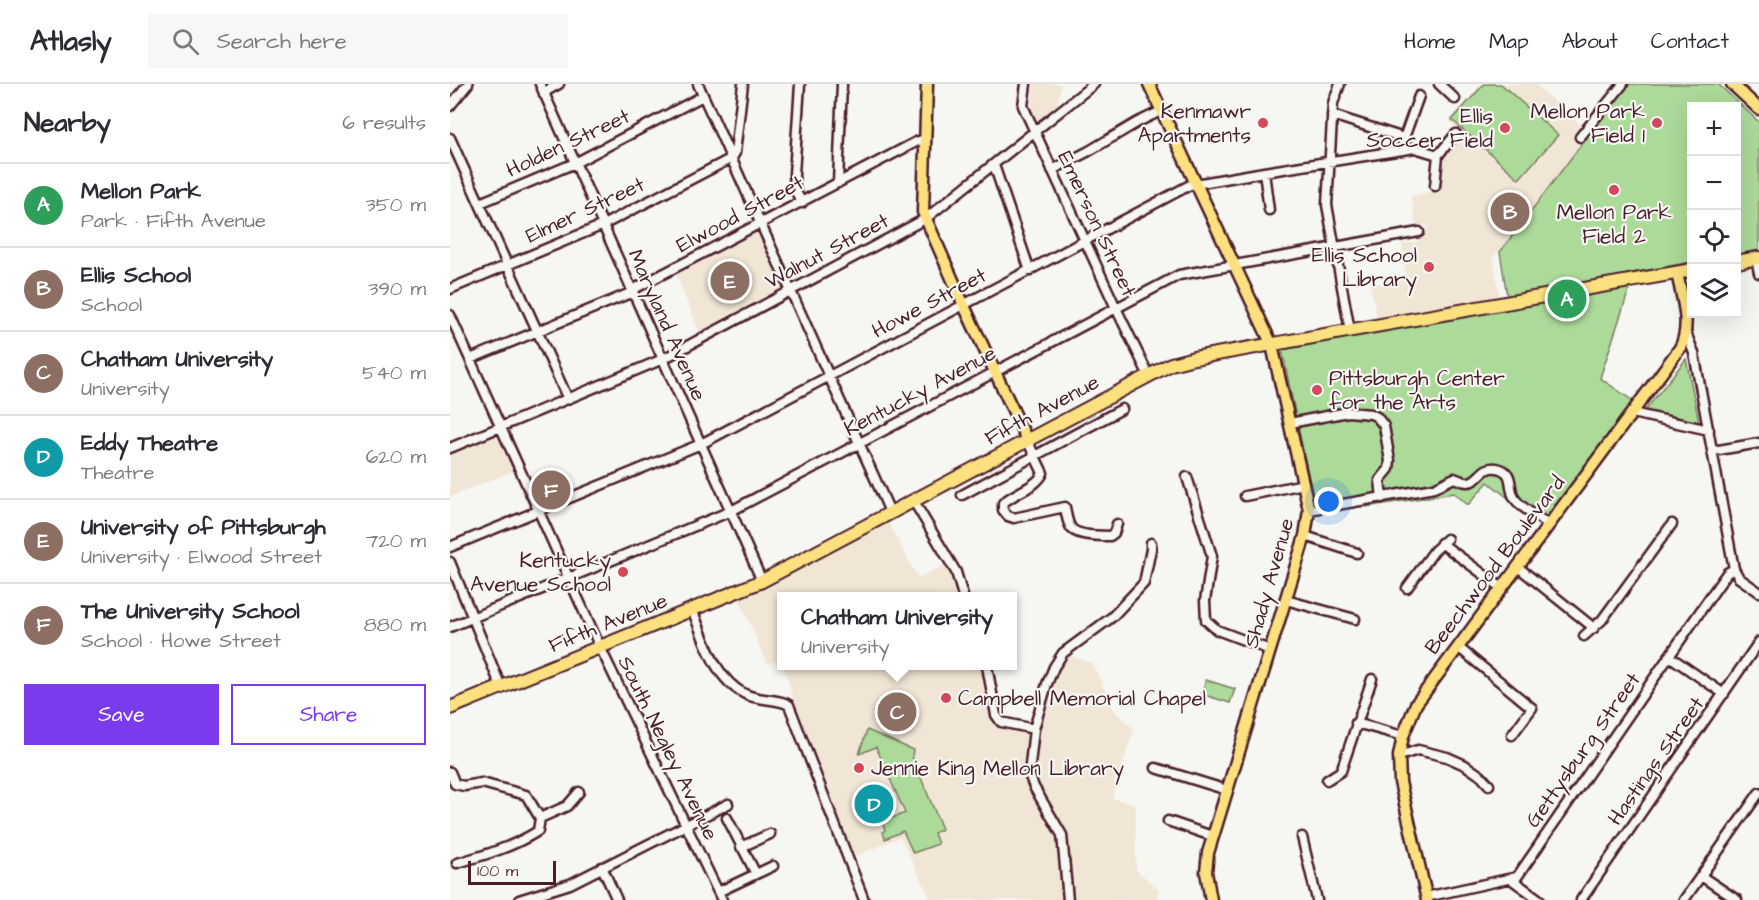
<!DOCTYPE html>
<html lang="en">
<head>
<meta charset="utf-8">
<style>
  :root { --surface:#fff; --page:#f7f7f7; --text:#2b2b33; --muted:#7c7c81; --line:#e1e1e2; --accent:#7c3aed }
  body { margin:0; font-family:"Architects Daughter",sans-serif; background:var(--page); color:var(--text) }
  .controls { position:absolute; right:18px; top:18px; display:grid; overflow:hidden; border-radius:0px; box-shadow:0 6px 24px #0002 }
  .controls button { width:54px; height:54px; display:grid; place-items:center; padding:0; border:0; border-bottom:2px solid var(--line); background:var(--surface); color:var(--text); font:30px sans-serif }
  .scale { position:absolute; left:18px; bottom:15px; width:88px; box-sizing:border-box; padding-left:6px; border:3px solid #4a1f2b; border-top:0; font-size:16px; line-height:21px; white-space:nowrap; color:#4a1f2b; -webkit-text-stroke:4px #f6f6f2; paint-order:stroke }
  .you { position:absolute; left:879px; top:418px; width:21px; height:21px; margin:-15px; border:4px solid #fff; border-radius:50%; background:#1a73e8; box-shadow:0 0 0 9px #1a73e833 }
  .badge { display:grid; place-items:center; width:39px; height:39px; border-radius:50%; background:var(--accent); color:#fff; font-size:20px; font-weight:700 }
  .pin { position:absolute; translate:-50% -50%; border:3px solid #fff; box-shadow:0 2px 6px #0006 }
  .popup { position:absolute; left:327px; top:508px; width:240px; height:78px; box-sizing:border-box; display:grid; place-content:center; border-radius:0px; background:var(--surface); filter:drop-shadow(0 2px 4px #0005); font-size:20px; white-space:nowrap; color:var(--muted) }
  .popup b { font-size:22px; color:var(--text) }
  .popup::after { content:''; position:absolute; left:50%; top:100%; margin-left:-12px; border:12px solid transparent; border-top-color:var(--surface) }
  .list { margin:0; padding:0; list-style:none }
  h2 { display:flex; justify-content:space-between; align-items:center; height:78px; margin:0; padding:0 24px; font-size:26px }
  h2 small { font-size:20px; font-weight:400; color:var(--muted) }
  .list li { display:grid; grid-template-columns:39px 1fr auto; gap:18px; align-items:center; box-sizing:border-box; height:84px; padding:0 24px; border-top:2px solid var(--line) }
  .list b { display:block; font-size:22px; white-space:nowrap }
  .list p { margin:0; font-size:20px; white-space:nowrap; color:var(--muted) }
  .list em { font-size:20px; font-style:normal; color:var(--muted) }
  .actions { display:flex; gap:12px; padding:18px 24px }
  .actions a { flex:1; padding:14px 0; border:2px solid var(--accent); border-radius:0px; text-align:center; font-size:21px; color:var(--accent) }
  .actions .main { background:var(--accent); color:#fff }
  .icon { flex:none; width:33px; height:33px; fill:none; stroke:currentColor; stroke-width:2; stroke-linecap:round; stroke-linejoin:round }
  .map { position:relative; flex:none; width:1309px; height:816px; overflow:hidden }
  header { display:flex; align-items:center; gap:36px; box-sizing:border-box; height:84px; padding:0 30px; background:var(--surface); border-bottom:2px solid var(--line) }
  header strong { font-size:28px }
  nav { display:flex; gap:33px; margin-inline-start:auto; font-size:21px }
  .search { width:420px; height:54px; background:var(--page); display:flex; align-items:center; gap:15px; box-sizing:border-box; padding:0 21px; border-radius:0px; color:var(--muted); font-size:22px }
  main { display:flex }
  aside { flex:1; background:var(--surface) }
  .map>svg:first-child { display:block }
</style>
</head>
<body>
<header>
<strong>Atlasly</strong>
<div class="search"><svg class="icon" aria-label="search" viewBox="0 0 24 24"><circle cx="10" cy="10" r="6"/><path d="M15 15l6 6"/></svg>Search here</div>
<nav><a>Home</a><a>Map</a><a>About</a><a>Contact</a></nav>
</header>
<main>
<aside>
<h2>Nearby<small>6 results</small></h2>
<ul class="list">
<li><span class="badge" style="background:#2e9e5b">A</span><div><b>Mellon Park</b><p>Park · Fifth Avenue</p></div><em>350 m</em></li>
<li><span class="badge" style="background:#8d6e63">B</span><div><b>Ellis School</b><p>School</p></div><em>390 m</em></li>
<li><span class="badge" style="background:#8d6e63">C</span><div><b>Chatham University</b><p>University</p></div><em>540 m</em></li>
<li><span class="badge" style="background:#0f9aa8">D</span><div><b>Eddy Theatre</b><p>Theatre</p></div><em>620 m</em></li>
<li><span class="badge" style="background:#8d6e63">E</span><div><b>University of Pittsburgh</b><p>University · Elwood Street</p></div><em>720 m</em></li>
<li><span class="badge" style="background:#8d6e63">F</span><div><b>The University School</b><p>School · Howe Street</p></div><em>880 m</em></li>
</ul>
<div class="actions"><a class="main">Save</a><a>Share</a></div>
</aside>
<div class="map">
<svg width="1309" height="816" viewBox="0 0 1309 816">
  <rect width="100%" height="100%" fill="#f6f6f2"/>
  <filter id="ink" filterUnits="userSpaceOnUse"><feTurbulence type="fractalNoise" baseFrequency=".0167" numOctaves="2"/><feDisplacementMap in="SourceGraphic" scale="12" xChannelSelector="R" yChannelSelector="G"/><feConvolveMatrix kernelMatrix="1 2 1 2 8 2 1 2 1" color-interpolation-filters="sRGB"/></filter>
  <g filter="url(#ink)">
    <path fill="#f1e6d6" d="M584 0H611L608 20 587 37 580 24Z
      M1032 0H1085L1134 44 1125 55 1131 61 1043 174 1050 213 927 234 920 201 956 195 952 160 968 158 970 150 976 149 978 142 966 143 961 112 985 107 994 67 1012 49 999 37Z
      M308 148 335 204 250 249 226 191Z
      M42 340 65 386 0 413V357Z
      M438 438 468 494 500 478 513 512H332L331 575 317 580 289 514 317 502Z
      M613 569 642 579 664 626 684 645 662 714 686 721V786L709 806 706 816H481L450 753 402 774 343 615 334 582H537L551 638 583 645Z"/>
    <path fill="#acda99" stroke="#7b7c62" stroke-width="1.5" d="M1034 0H1051L1108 51 1069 95 1002 36Z
      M1177 0H1268L1309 38V166L1287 170 1286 22H1242L1241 178 1176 190 1179 206 1150 294 1183 317 1091 440 1038 398 1018 421 1004 409 916 423 915 420 866 428 832 266 1059 224 1050 168Z
      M1236 275 1249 338 1196 326V325Z
      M756 596 785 605 780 619 751 610Z
      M417 646 463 666 462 672 492 745 484 749 488 760 463 769 453 747 435 755 433 748 435 746 432 738 455 729 426 663 409 670Z"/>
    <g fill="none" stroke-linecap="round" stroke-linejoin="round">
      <g stroke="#4a1f2b" stroke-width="13">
        <path id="minor" d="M90 0 312 497
          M248 0 440 428
          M350 0 344 90 345 106 352 119
          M576 0 573 22 666 224 699 292
          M890 0 883 19 877 121 900 247
          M989 0 1005 15
          M94 11 98 6 109 0
          M0 22 18 0
          M882 31 954 54
          M1130 53 1173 0
          M0 54 117 313
          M954 60V54L969 12
          M544 81 580 187
          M602 86 639 67 688 38 711 27
          M814 88 819 126
          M388 99 392 0
          M985 102 988 71 1006 50
          M30 119 125 79 253 12
          M1306 174 1309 189
          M0 205 153 141 282 74 285 69 293 0
          M0 231 150 563 272 816
          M1236 249 1244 269 1284 485 1289 494 1309 508
          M20 275 183 208 186 204 466 58 475 55
          M1182 329 1259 346
          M840 339 898 328 921 330 927 333 934 342 940 377 939 385 930 396 932 414
          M577 356 593 389C587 403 565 408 553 419V426L558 432 564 434 615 423C616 429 617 437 620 442 624 452 650 452 660 452L664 449 667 440
          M0 364 213 275 475 135 644 0
          M1263 367 1309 359
          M737 393 762 472 755 517 756 536 767 546 820 566
          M512 411 672 325
          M795 412 854 400
          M463 416 506 488 513 512
          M859 426 984 404 1004 394C1008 395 1013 399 1018 398 1029 398 1032 381 1047 384 1066 388 1057 404 1065 415 1071 424 1089 434 1099 441
          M855 452 907 469
          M991 459 1052 504
          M0 463 251 360 740 101 814 88 965 64 988 71
          M0 478 51 603
          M1068 483 1144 544
          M957 504 984 467 997 455
          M836 516 905 535
          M242 525C254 554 264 595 295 610 308 617 329 614 339 621L414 816
          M0 543 281 427 729 191 969 148
          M1134 552 1152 536 1222 440
          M1008 563 1082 624 1062 651
          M1219 572 1274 610
          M537 582 546 631 551 638 584 645 579 690 584 703 612 751 618 816
          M906 639 953 652
          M584 645 597 600 604 583 613 569 662 533 694 499 701 465V459
          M949 672 968 666 997 673 1015 681 1031 692 1039 701
          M706 684 777 706
          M0 688 5 700 14 702 32 699 76 711 90 734 88 747C63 763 35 771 7 779
          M877 696 891 687 922 595
          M90 734 117 722 129 708
          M277 734 306 790
          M718 737 762 752
          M852 753 867 816
          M291 763 320 750
          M152 783 167 816
          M1251 792 1287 816
          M1061 795 1090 816
          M268 808 323 782
          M976 813 1067 793 1258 516 1277 489 1284 485
          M69 816 120 800 278 720
          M1131 816 1309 558
          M1234 816 1309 709"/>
      </g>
      <g stroke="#4a1f2b" stroke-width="15">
        <path id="major" d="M477 0 473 128 516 226 577 356
          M699 0 822 261 859 426 855 452 758 769 756 788 761 816
          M1282 0 1309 25
          M977 816 950 698 949 672 953 652 966 620 1230 264C1242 241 1232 214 1227 189"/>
      </g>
      <g stroke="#4a1f2b" stroke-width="16">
        <path id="highway" d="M1286 178 1309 174
          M0 624 312 497 721 280 744 274 1242 186"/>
      </g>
      <use href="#minor" stroke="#f6f6f2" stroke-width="8"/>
      <use href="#major" stroke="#fce080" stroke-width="10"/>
      <use href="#highway" stroke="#fce080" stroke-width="12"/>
    </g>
  </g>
  <g fill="#d1495b" stroke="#f6f6f2" stroke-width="2">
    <circle cx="813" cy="39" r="6"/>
    <circle cx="1207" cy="39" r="6"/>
    <circle cx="1055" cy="44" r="6"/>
    <circle cx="1164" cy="106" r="6"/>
    <circle cx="979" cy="183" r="6"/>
    <circle cx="867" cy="306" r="6"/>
    <circle cx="173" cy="488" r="6"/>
    <circle cx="496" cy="614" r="6"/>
    <circle cx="409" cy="684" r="6"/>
  </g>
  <g text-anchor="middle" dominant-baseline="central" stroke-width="4.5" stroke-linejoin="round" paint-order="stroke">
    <g font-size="21" fill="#4a1f2b" stroke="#f6f6f2" text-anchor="end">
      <text x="801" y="27">Kenmawr<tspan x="801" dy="24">Apartments</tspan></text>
      <text x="1195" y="27">Mellon Park<tspan x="1195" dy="24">Field 1</tspan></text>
      <text x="1043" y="32">Ellis<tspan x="1043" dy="24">Soccer Field</tspan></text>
      <text x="1164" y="128" text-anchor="middle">Mellon Park<tspan x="1164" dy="24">Field 2</tspan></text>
      <text x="967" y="171">Ellis School<tspan x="967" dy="24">Library</tspan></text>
      <text x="879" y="294" text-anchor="start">Pittsburgh Center<tspan x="879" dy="24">for the Arts</tspan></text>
      <text x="161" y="476">Kentucky<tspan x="161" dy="24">Avenue School</tspan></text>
      <text x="508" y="614" text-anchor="start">Campbell Memorial Chapel</text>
      <text x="421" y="684" text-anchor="start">Jennie King Mellon Library</text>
    </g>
    <g font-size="21" fill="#4a1f2b" stroke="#f6f6f2">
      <text transform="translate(118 59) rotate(-25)">Holden Street</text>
      <text transform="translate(135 126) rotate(-25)">Elmer Street</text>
      <text transform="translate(290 130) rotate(-28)">Elwood Street</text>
      <text transform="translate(647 140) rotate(65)">Emerson Street</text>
      <text transform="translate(377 167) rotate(-28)">Walnut Street</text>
      <text transform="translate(479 219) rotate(-28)">Howe Street</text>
      <text transform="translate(217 241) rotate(66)">Maryland Avenue</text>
      <text transform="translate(470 307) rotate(-28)">Kentucky Avenue</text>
      <text transform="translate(592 326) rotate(-28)">Fifth Avenue</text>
      <text transform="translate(1045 481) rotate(-53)">Beechwood Boulevard</text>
      <text transform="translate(819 499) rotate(-74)">Shady Avenue</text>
      <text transform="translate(158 539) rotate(-22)">Fifth Avenue</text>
      <text transform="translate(218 664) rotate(64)">South Negley Avenue</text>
      <text transform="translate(1133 666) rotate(-55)">Gettysburg Street</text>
      <text transform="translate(1206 677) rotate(-55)">Hastings Street</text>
    </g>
  </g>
</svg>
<div class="controls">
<button>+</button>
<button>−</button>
<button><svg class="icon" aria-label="locate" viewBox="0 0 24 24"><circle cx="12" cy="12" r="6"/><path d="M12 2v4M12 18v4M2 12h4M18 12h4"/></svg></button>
<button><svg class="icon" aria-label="layers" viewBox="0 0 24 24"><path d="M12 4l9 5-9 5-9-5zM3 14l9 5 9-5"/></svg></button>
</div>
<div class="scale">100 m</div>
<div class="you"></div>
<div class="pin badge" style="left:1117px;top:215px;background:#2e9e5b">A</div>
<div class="pin badge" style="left:1060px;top:128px;background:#8d6e63">B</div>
<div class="pin badge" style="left:447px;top:628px;background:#8d6e63">C</div>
<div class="popup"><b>Chatham University</b>University</div>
<div class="pin badge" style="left:424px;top:720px;background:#0f9aa8">D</div>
<div class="pin badge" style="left:280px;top:197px;background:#8d6e63">E</div>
<div class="pin badge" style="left:101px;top:406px;background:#8d6e63">F</div>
</div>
</main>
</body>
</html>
